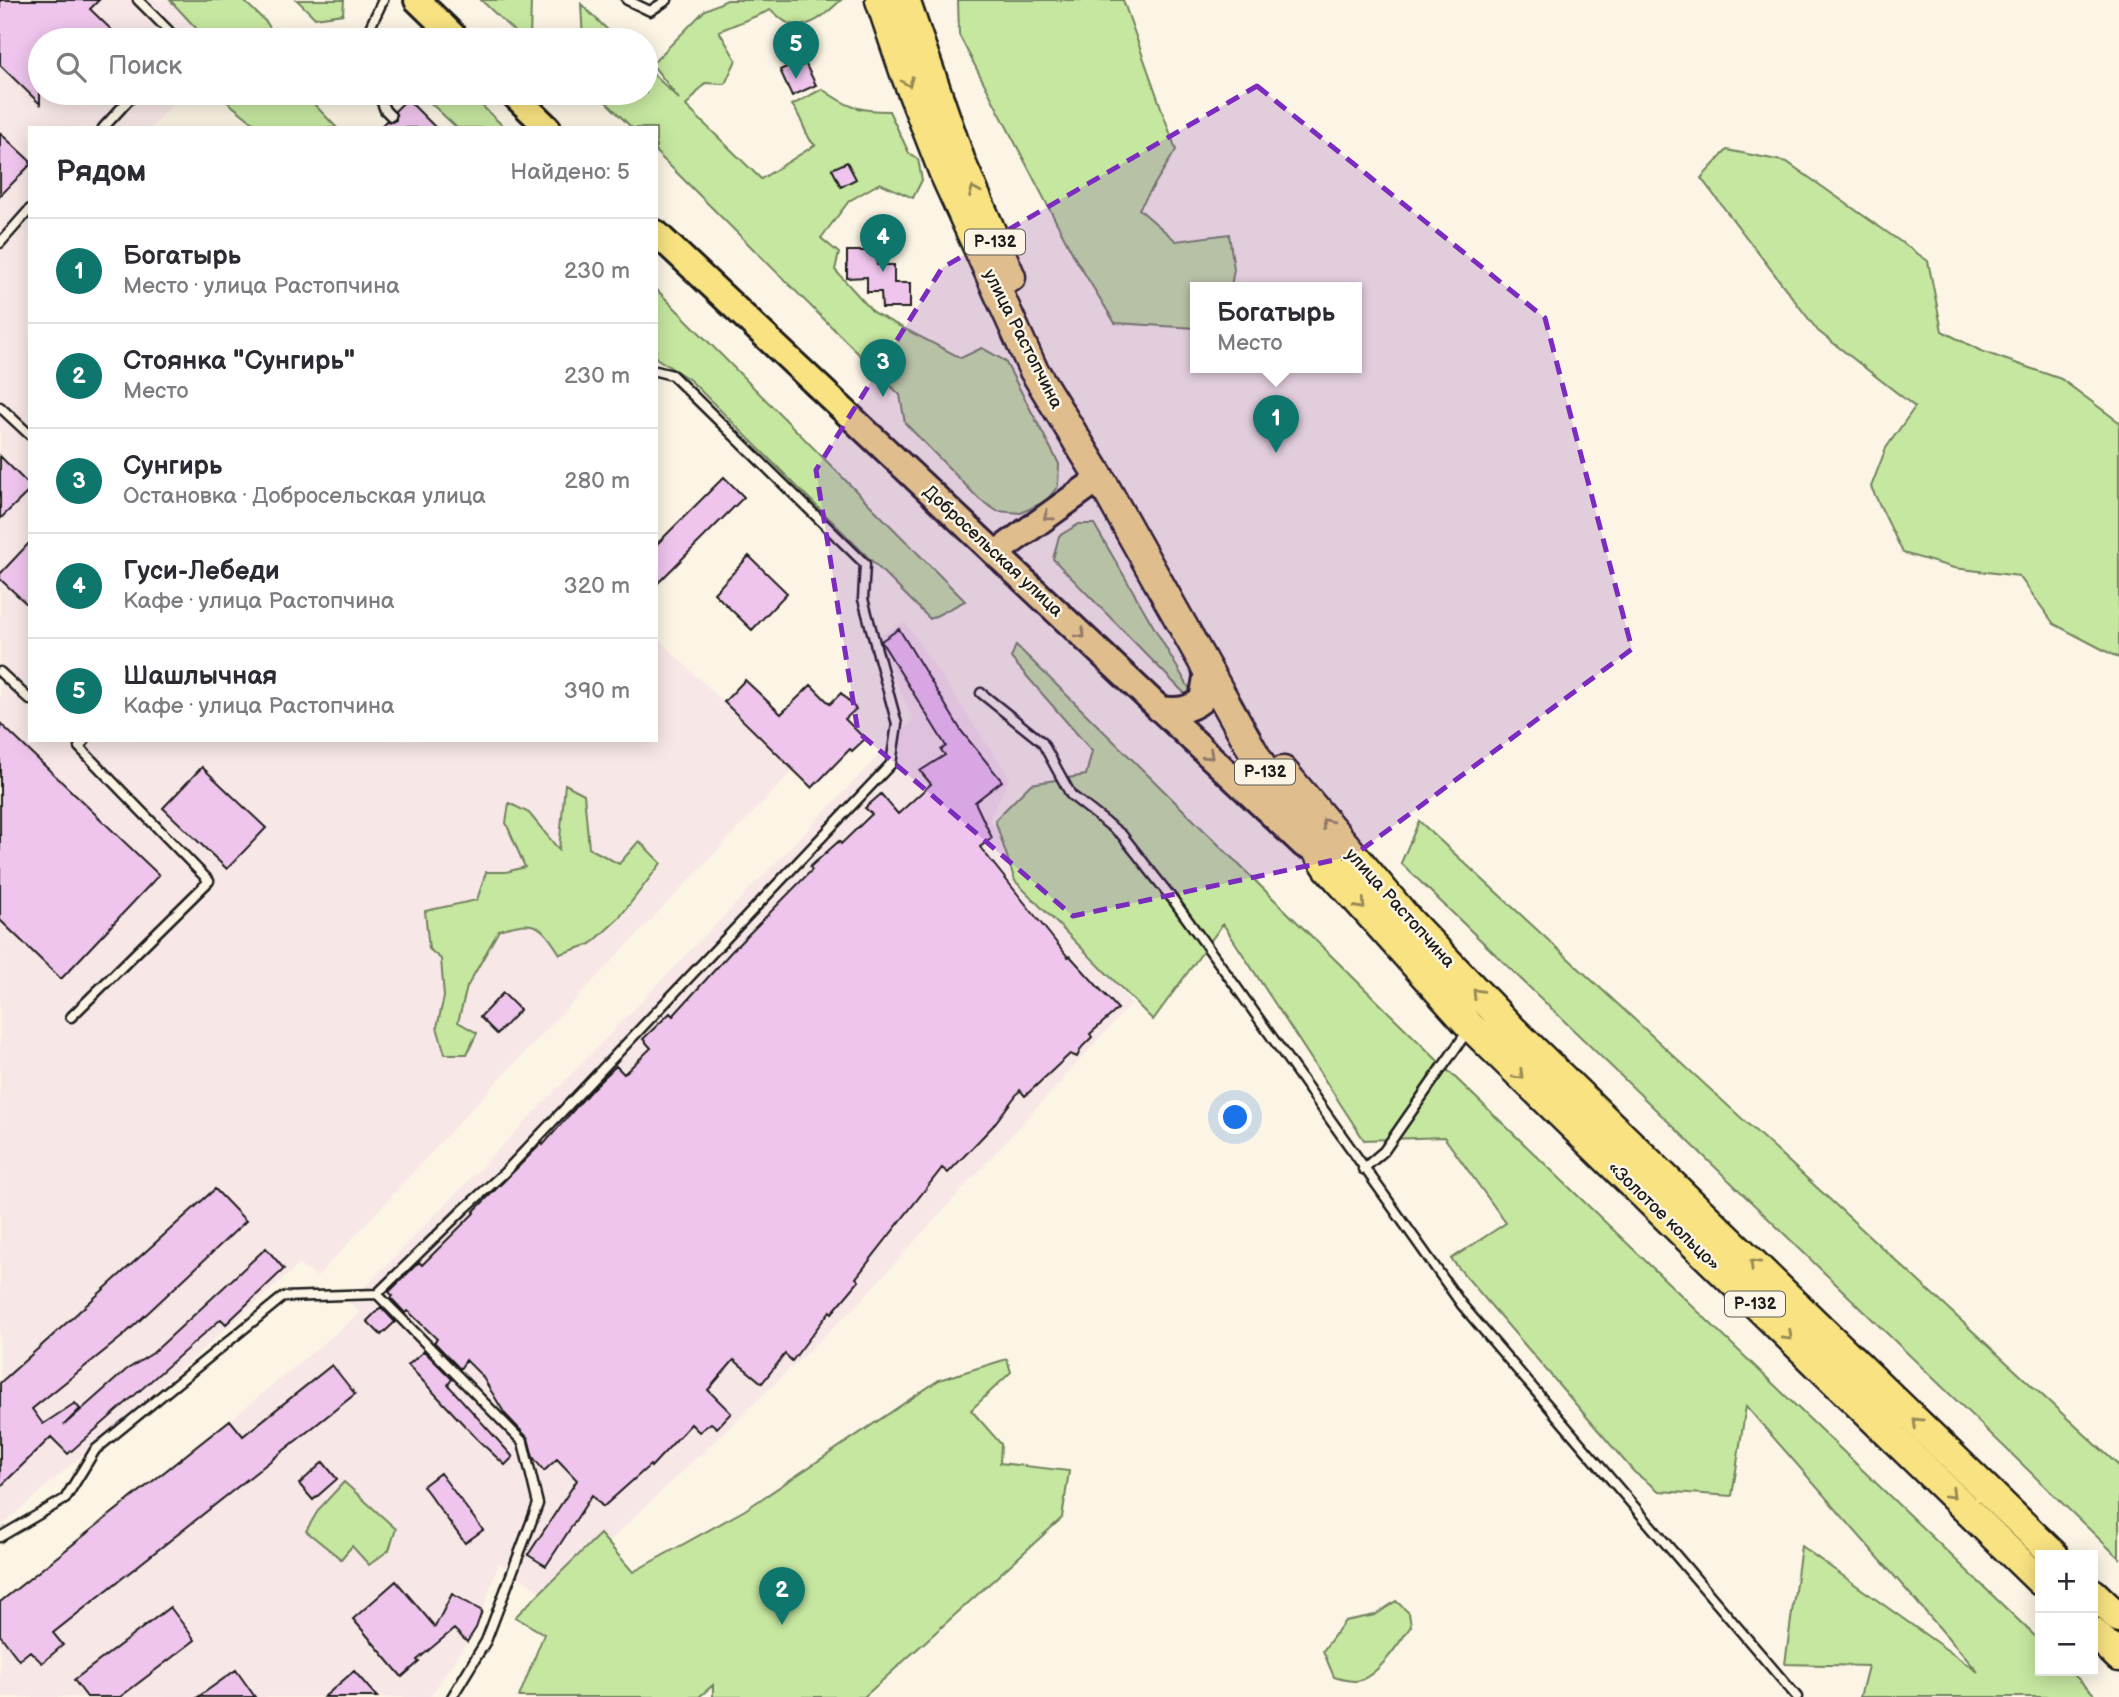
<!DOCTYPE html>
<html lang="ru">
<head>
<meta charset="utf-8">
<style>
  :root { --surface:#fff; --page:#f2f2f3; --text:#2b2b33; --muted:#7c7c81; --line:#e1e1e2; --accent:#0f766e }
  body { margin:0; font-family:"Balsamiq Sans",sans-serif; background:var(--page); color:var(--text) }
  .controls { position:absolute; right:21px; bottom:21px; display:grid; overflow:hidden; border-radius:0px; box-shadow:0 4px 18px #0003 }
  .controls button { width:63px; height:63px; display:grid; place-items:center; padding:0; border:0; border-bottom:2px solid var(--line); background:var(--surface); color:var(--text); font:35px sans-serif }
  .you { position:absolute; left:1236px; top:1118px; width:24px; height:24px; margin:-18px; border:5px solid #fff; border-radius:50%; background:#1a73e8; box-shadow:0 0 0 10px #1a73e833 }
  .badge { display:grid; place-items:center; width:46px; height:46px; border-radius:50%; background:var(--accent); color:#fff; font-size:23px; font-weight:700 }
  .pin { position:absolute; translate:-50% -58px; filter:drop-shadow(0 2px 4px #0008) }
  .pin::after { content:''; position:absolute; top:37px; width:24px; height:21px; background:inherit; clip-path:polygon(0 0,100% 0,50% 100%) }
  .popup { position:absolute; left:1190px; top:282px; width:172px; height:91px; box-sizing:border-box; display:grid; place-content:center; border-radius:0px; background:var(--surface); filter:drop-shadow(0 2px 5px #0005); font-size:23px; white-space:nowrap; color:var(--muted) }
  .popup b { font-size:26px; color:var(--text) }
  .popup::after { content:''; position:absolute; left:50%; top:100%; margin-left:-14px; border:14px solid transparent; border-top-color:var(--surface) }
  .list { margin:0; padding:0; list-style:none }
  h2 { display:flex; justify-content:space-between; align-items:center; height:91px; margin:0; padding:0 28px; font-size:30px }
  h2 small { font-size:23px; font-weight:400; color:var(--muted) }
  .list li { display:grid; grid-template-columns:46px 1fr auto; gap:21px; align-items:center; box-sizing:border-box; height:105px; padding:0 28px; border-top:2px solid var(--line) }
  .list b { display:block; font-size:26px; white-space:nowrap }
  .list p { margin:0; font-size:23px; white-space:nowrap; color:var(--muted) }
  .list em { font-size:23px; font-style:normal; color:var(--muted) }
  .icon { flex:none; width:38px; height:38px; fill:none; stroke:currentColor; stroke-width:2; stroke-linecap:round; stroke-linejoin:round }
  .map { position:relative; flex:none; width:2119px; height:1697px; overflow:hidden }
  .search { position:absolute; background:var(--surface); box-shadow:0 4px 18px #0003; left:28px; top:28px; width:630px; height:77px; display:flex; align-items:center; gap:18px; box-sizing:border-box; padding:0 24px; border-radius:38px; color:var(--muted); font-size:26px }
  .panel { position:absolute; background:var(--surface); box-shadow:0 4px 18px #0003; left:28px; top:126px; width:630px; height:616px; border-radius:0px }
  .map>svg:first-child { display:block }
</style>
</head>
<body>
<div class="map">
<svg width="2119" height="1697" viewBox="0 0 2119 1697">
  <rect width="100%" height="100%" fill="#fcf5e5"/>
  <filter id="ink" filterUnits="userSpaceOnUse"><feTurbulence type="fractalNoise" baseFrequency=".0143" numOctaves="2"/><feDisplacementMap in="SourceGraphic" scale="14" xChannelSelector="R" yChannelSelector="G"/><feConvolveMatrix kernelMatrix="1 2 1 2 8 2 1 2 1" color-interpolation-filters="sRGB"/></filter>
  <g filter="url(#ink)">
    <path fill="#f8e7e7" d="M0 0H170L207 40H40V93H183L151 128H30V740H656V637L794 770 477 1103 317 1277 299 1265 0 1527Z
      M905 622 1010 778 989 820 1131 1004 855 1307 550 1598 499 1563 476 1629 430 1697H0V1602L230 1420 360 1313 350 1303 913 720 876 637Z"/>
    <path fill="#c6e7a0" stroke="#71825e" stroke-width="2" d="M170 0H243L267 23 277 40H207Z
      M297 0H344L343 14 315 18Z
      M481 0H531L530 40H523Z
      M727 0H841C827 13 811 30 790 24 783 22 776 14 771 10L719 31 736 60 725 84 705 83 686 106 761 179 815 145C806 140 802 116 792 105L822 89C847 107 858 111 889 111L909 153 918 159 922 180 913 198 880 183 849 201 821 238 839 253 835 270 874 313 961 358 982 348 1005 361 1059 464 1058 486 1046 501 1021 513 997 511 980 500 905 423 900 395 656 152V128H632L597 93H646V67L679 99 652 64 705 10Z
      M958 0H1123L1176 150 1139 209 1176 241 1229 234 1234 269 1231 287H1196L1195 328 1115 323 1075 258 959 35Z
      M581 4 618 40H583Z
      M216 93H312L311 101 337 128H260Z
      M420 93H469L505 128H457Z
      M1727 150 1787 162 1928 261 1942 331 1981 351 2061 379 2119 422V658L2054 624 2019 576 1954 568 1903 553 1871 487 1886 448 1915 407 1818 331 1701 178Z
      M656 289 965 601 930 619 690 380 656 358Z
      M1079 524H1094L1195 698 1192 701 1053 559 1059 536Z
      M1016 645 1438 1061 2040 1641V1671H2070L2097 1697H1860L1868 1666 1785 1664 1801 1546 1978 1672 1746 1406 1732 1496 1659 1491 1634 1472 1451 1259 1506 1223 1444 1137 1364 1140 1223 924 1153 1020 1015 881 995 820 1031 784 1086 775 1092 751 1011 658Z
      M565 784 584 794 589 848 619 864 639 841 661 863 619 918 591 944 560 954C540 923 536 919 499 930L467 987 458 1022 477 1033 467 1054H445L437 1027 444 997 441 959 429 949 425 911 477 900 486 872H506L525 867 506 823 509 803 529 813 559 850Z
      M1419 821 2119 1466V1558L1401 863Z
      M1007 1359 1011 1372 971 1410 1001 1444 1000 1463 1069 1471 1062 1518 864 1697H713V1685L699 1697H519L544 1634 515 1617 600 1534 633 1572 745 1510 939 1380Z
      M344 1482 396 1529 389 1550 369 1565 352 1546 341 1559 306 1531 319 1509Z
      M1396 1601 1409 1613 1411 1626C1399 1643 1381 1672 1361 1680 1352 1683 1342 1679 1334 1677L1323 1651 1345 1621 1375 1615Z"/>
    <path fill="#efc5ed" stroke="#1c1c1c" stroke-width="2" d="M0 0H99L90 9 122 40H40V104L0 65Z
      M803 59 816 85 792 96 780 70Z
      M407 99 436 128H379L386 121 392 122 396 120 395 111Z
      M0 133 30 161V165L0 196Z
      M847 162 856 179 841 187 832 169Z
      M847 251H876L877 265H894V283H910V308H882L881 292H867V277L847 278Z
      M0 456 30 486V490L0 519Z
      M724 477 744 497 656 585V545Z
      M30 542V607L0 579V574Z
      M749 556 787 593 752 630 714 593Z
      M899 629 962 732 1002 781 975 802 992 838 980 847 1068 957 1070 956 1118 1009 1090 1034 1092 1037 1082 1047 1077 1057 1070 1054 1025 1096 1020 1090 992 1127 948 1173 942 1168 856 1278 859 1281 832 1313 830 1311 792 1361 785 1354 762 1383 734 1360 708 1390 731 1413 717 1428 711 1423 699 1432 691 1424 651 1467 650 1465 603 1507 592 1495 546 1566 528 1555 577 1480 557 1459 544 1471 533 1457 528 1438 505 1414 482 1376 466 1360 460 1369 434 1342 437 1339 408 1311 405 1313 391 1298 393 1296 389 1292 419 1262 422 1265 475 1212 474 1211 542 1143 543 1145 592 1089 616 1066 624 1074 651 1048 643 1039 670 1013 673 1016 731 952 812 870 810 867 839 841 841 844 872 814 865 808 881 794 898 814 931 784 920 771 945 755 941 750 946 746 881 641Z
      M745 680 781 714 811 685 830 704 841 693 856 709 845 719 865 739 852 751 850 749 812 788 724 702Z
      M0 723 159 875 61 979 0 920Z
      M202 767 266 828 227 869 163 808Z
      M503 993 520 1010 497 1034 480 1017Z
      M215 1189 246 1221 123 1336 32 1409 43 1424 75 1403 80 1409 64 1425 126 1370 153 1353 266 1248 284 1269 226 1324 221 1319 68 1454 51 1437 0 1487V1383Z
      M381 1307 395 1322 381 1335 367 1321Z
      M424 1351 452 1379 448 1385 513 1457 505 1465 478 1440 408 1365Z
      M332 1365 355 1394 53 1633 63 1645 42 1663 30 1651 19 1660 0 1635V1602L230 1420 243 1436Z
      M323 1462 337 1479 313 1500 299 1484Z
      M440 1473 483 1530 465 1543 423 1486Z
      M396 1581 435 1627 452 1594 482 1611 476 1628 467 1642 454 1629 417 1660 419 1662 402 1677 353 1619Z
      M170 1607 195 1640 120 1697H87L74 1680Z
      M236 1670 255 1697H198Z
      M354 1671 377 1697H324Z"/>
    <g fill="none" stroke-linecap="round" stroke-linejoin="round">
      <g stroke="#1c1c1c" stroke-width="13">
        <path id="lane" d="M138 0 169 31 168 40
          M627 0 650 11 667 0
          M367 40 366 36 383 0
          M378 93 385 110 391 116
          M103 128 135 93
          M0 243 30 209
          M0 407 30 435
          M0 672 30 700
          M981 693 1042 742 1071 795 1122 835 1174 901 1237 988 1462 1305 1797 1697
          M71 1017 209 881 79 747 85 740
          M1363 1169 1384 1151 1469 1029
          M377 1294 523 1442 538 1504 486 1641 452 1697
          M0 1537 65 1499 95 1450 283 1297 377 1294 463 1210 504 1173 891 764 897 724 863 599 865 564 672 375 656 371"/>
      </g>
      <g stroke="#1c1c1c" stroke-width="30">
        <path id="primary" d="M417 0 458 40
          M512 93 548 128
          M656 233 1304 845
          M996 553 1100 478
          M1159 709C1177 711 1188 711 1202 700L1207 672"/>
      </g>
      <g stroke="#1c1c1c" stroke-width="33">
        <path id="highway" d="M880 0 904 71 943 171 1033 369 1100 478 1268 778 1329 869 1471 1027 2040 1581
          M905 0 961 162 1011 277
          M1283 771 1410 922 1511 1028 2054 1555
          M2093 1593 2119 1618
          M2093 1632 2119 1657"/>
      </g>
      <use href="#lane" stroke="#fcf5e5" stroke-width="8"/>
      <use href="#primary" stroke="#f8e281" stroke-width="24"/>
      <use href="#highway" stroke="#f8e281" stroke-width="28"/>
    </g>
    <defs><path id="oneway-chevron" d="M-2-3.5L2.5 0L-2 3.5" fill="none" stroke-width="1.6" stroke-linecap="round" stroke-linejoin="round" transform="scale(1.75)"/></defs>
    <g stroke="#958954">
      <use href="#oneway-chevron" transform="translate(908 82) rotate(69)"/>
      <use href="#oneway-chevron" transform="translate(974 191) rotate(-113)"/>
      <use href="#oneway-chevron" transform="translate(1048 516) rotate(144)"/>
      <use href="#oneway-chevron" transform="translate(1081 634) rotate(44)"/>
      <use href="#oneway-chevron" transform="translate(1209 755) rotate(43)"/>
      <use href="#oneway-chevron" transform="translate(1326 823) rotate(-130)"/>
      <use href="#oneway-chevron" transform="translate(1361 905) rotate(48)"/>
      <use href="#oneway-chevron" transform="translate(1477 993) rotate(-133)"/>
      <use href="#oneway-chevron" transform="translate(1519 1075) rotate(44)"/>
      <use href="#oneway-chevron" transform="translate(1754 1264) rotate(-136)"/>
      <use href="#oneway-chevron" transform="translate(1788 1336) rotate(44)"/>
      <use href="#oneway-chevron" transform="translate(1917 1422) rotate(-136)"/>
      <use href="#oneway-chevron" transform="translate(1951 1494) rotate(44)"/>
    </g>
  </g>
  <path fill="#7b2cbf" fill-opacity="0.2" stroke="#7b2cbf" stroke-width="5" stroke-dasharray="14 9" stroke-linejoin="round" d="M1257 86 1545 318 1632 649 1353 856 1073 916 858 732 816 470 942 268Z"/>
  <g text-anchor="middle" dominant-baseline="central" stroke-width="5" stroke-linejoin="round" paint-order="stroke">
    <g fill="#fcf5e5" stroke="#5f5d58" stroke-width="2">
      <rect x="965" y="229.5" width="60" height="25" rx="5"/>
      <rect x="1235" y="759.5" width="60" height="25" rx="5"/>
      <rect x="1725" y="1291.5" width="60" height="25" rx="5"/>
    </g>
    <g font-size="16" font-weight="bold" fill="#1c1c1c">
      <text x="995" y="242">Р-132</text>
      <text x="1265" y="772">Р-132</text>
      <text x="1755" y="1304">Р-132</text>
    </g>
    <g font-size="18" fill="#1c1c1c" stroke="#fcf5e5">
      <text transform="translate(1023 339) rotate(63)">улица Растопчина</text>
      <text transform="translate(993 551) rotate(43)">Добросельская улица</text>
      <text transform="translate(1400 908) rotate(48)">улица Растопчина</text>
      <text transform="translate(1664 1216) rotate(44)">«Золотое кольцо»</text>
    </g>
  </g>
</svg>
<div class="controls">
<button>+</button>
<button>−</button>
</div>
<div class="you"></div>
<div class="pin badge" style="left:1276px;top:453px">1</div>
<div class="popup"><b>Богатырь</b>Место</div>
<div class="pin badge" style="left:782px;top:1625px">2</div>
<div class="pin badge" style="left:883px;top:397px">3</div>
<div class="pin badge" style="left:883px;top:272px">4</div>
<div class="pin badge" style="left:796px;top:79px">5</div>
<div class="search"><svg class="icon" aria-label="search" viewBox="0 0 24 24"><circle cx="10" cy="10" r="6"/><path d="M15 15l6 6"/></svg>Поиск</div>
<section class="panel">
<h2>Рядом<small>Найдено: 5</small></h2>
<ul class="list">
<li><span class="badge">1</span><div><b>Богатырь</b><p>Место · улица Растопчина</p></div><em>230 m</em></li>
<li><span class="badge">2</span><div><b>Стоянка &quot;Сунгирь&quot;</b><p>Место</p></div><em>230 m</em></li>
<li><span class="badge">3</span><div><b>Сунгирь</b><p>Остановка · Добросельская улица</p></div><em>280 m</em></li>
<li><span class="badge">4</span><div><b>Гуси-Лебеди</b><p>Кафе · улица Растопчина</p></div><em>320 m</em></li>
<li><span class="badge">5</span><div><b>Шашлычная</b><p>Кафе · улица Растопчина</p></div><em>390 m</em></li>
</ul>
</section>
</div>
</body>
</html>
